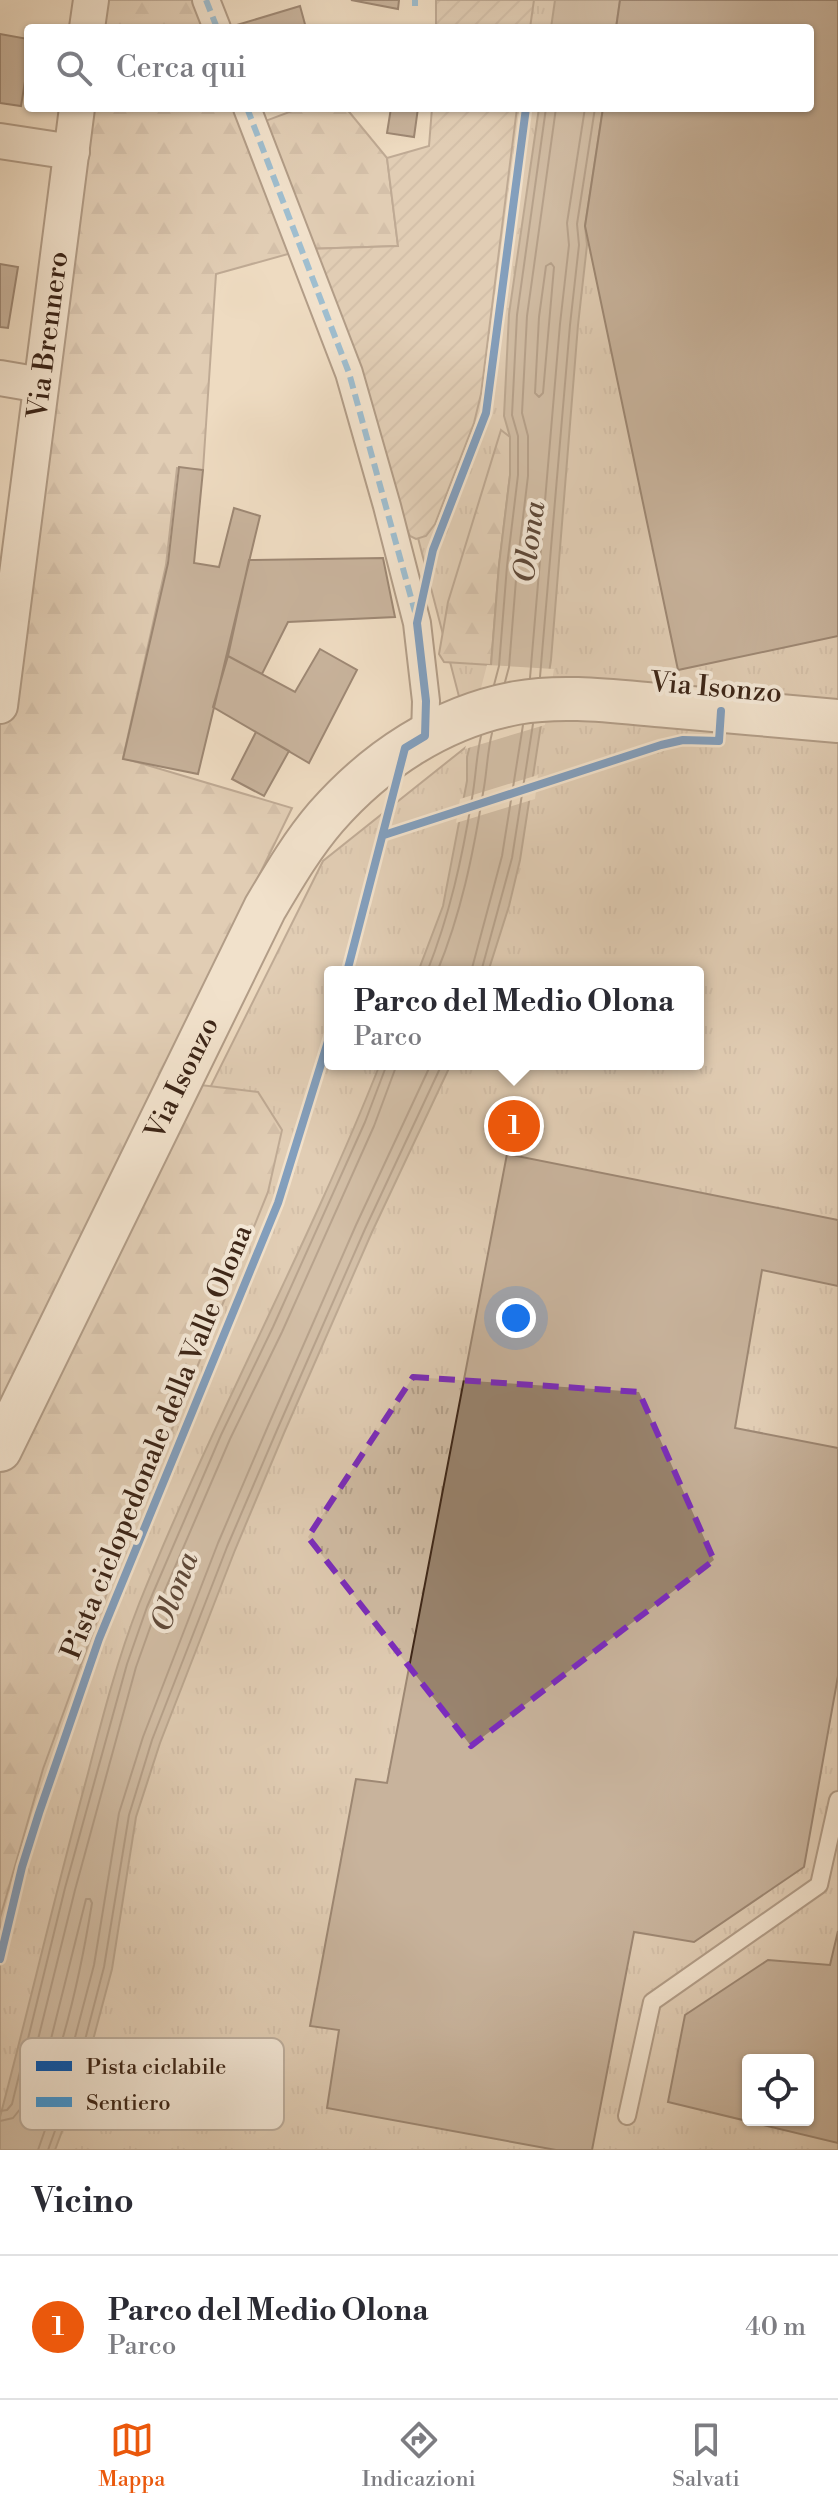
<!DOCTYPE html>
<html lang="it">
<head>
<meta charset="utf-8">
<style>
  :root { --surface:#fff; --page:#f7f7f7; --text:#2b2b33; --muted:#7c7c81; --line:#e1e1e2; --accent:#ea580c }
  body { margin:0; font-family:"Libre Bodoni",serif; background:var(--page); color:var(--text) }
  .controls { position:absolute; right:24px; bottom:24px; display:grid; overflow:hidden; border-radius:8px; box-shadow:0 2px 6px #0004 }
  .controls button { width:72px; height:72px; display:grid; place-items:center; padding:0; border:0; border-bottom:2px solid var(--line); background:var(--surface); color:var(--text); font:40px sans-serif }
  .you { position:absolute; left:516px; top:1318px; width:28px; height:28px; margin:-20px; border:6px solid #fff; border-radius:50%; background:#1a73e8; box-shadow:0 0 0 12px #1a73e833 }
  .badge { display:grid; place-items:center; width:52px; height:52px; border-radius:50%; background:var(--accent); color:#fff; font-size:26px; font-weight:700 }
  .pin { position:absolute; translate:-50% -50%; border:4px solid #fff; box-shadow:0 2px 8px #0006 }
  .popup { position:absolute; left:324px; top:966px; width:380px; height:104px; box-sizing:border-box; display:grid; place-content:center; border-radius:8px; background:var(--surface); filter:drop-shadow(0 2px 6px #0005); font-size:26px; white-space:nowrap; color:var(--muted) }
  .popup b { font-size:30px; color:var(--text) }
  .popup::after { content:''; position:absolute; left:50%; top:100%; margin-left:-16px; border:16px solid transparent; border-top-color:var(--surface) }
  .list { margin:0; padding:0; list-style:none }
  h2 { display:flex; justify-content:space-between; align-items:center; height:104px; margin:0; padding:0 32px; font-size:34px }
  h2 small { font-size:26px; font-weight:400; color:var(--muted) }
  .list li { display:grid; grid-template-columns:52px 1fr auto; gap:24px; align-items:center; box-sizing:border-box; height:144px; padding:0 32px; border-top:2px solid var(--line) }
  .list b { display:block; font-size:30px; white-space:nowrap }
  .list p { margin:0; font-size:26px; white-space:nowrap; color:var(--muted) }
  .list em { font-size:26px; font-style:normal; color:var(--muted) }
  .icon { flex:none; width:44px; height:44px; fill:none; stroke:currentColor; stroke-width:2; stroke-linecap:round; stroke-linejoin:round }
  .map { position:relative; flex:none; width:838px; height:2150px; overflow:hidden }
  .search { position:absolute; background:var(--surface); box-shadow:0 2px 6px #0004; left:24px; right:24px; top:24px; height:88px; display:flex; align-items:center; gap:20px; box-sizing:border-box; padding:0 28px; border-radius:8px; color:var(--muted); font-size:30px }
  .sheet { height:248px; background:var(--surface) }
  nav { display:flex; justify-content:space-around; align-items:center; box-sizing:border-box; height:112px; border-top:2px solid var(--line); background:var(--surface); font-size:22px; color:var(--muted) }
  nav a { display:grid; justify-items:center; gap:4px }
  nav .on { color:var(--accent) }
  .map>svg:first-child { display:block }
</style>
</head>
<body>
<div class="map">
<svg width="838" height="2150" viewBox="0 0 838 2150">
  <defs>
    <pattern id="grass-tufts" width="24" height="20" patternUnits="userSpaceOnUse" patternTransform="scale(2)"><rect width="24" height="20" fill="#d0bca4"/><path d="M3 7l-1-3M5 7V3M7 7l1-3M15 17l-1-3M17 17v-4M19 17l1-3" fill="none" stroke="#b4a18c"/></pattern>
    <pattern id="forest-firs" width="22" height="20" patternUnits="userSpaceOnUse" patternTransform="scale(2)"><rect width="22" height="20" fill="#d0bca4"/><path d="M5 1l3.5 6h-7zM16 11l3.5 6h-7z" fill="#b4a18c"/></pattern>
    <pattern id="garden-furrows" width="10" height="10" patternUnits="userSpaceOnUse" patternTransform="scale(2)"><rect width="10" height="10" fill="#d0bca4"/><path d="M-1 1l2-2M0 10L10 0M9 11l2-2" fill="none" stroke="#b4a18c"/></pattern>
  </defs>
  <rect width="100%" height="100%" fill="#eedbc1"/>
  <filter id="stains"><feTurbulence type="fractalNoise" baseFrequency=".0025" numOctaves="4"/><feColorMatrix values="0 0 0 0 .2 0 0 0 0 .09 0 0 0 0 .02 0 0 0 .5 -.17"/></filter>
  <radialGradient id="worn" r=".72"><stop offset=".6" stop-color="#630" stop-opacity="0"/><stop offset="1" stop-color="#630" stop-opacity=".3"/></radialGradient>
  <path fill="url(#grass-tufts)" stroke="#86705e" stroke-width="2" fill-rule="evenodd" d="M453 0H838V2150H0V1522L59 1391 323 861 471 743 409 503 423 291 442 108H810V28H450ZM330 972H698V1064H330ZM748 2060H808V2120H748Z"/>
  <path fill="url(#forest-firs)" stroke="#86705e" stroke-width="2" d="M93 0H211L218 28H89Z
    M79 108H246L252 126 300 108H346L387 158 398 246 306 249 216 274 203 470 177 468 166 565 123 758 292 808 159 1080 258 1092 282 1130 268 1192 119 1560 43 1769 0 1918V709Z
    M501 430 510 437V475L499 565 491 665 444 662 439 654 448 602Z"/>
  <path fill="url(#garden-furrows)" stroke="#86705e" stroke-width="2" d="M436 0H534L530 28H436Z
    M432 108H517L481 394 474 423 435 524 426 536 416 539 410 536 407 530 306 249 398 246 387 158 429 146Z"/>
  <path fill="#b19d87" stroke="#826d5a" stroke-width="2" d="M555 0H620L616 28H551Z
    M539 108H603L585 226 587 245 578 325 551 660 520 860 509 906 488 972H418L443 906 467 781V757L491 665 499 565 510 475V437L504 416 509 314Z
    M380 1064H451L372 1232 284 1433 235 1550 160 1743 136 1817 112 1969 85 2070 55 2150H0V2117C30 2004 56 1890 87 1777 102 1719 117 1660 139 1604 212 1421 308 1247 380 1064Z"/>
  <path fill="#eedbc1" d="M487 665 554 669 545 725 465 749Z
    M538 775 535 799 456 823 460 799Z"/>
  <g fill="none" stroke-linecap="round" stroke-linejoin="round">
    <path stroke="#76614f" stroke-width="2" d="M551 263 554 267 543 393 539 397 535 393 539 317 546 266Z
      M540 677 570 325 579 245 577 224 595 108
      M530 678 560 324 569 245 567 223 585 108
      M505 682 509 667 517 567 528 476V436L522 413 527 316 556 108
      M494 685 499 666 507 566 518 475V436L512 415 517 315 546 108
      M427 972C450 914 462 859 472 798 476 777 476 757 481 736
      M437 972C461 914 473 855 483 793 487 773 487 753 492 733
      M471 972 502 856 523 725
      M481 972 512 858 533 724
      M176 1599 181 1604 170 1631 166 1633 163 1628Z
      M86 1899H90L92 1903C82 1965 69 2027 47 2086L43 2088 40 2083Z
      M0 2111 7 2110 12 2104 65 1888 127 1664 147 1607 221 1435 273 1327 365 1122 387 1064
      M0 2121 13 2118 21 2108 75 1890 136 1667 156 1611 230 1439 282 1332 374 1126 397 1064
      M38 2150 68 2064 94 1965 119 1813 143 1737 218 1543 268 1426 356 1225 431 1064
      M48 2150 78 2067 104 1967 129 1815 152 1740 227 1547 277 1430 365 1229 442 1064"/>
  </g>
  <path fill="#99846f" stroke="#3c2517" stroke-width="2" fill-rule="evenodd" d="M351 0H399L398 9Z
    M620 0H838V636L678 670 585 226 603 108H810V28H616Z
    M300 6 306 28H238L237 25Z
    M0 34 28 39V63L21 106 0 103Z
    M391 108H418L414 137 387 133Z
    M0 264 18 267 8 328 0 327Z
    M179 467 203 470 194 563 219 567 234 508 260 516 198 774 123 759 168 563Z
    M383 558 395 617 288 622 262 674 228 656 249 560Z
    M320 649 357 670 309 763 213 707 228 656 295 692Z
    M256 732 289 751 264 796 232 779Z
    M507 1154 838 1220V1286L762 1270 735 1428 838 1448V1676L804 1867 694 1942 634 1932 592 2150H556L327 2108 339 2030 310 2026 356 1779 387 1783Z
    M838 1931V2143L668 2102 685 2015 768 1960 830 1965ZM748 2060H808V2120H748Z"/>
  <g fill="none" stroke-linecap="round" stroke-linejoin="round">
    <g stroke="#685242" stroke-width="20">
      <path id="service" d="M627 2116 652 2002 819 1885 838 1800"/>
    </g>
    <g stroke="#685242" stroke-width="30">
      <path id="pedestrian" d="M206 0 217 28
        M247 108 349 373 387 506 417 623 426 701 425 736"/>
    </g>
    <g stroke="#685242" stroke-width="38">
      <g id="minor">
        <path d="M87 28 91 0"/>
        <path d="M0 141 72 152"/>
        <path d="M0 378 41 385"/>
        <path id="s1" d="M0 706 77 108"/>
      </g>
    </g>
    <g stroke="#685242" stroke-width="46">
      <g id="tertiary">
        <path id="s2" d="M0 1450 265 908C284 876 302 845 326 817 376 760 441 717 516 703 566 694 618 702 668 706 725 711 781 716 838 721"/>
      </g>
    </g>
    <use href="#service" stroke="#f4e8d7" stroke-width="16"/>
    <use href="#pedestrian" stroke="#f4e8d7" stroke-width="26"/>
    <use href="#minor" stroke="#f4e8d7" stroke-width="34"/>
    <use href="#tertiary" stroke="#f4e8d7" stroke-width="42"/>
    <path stroke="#3f9cdf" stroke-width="6" stroke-dasharray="12 6" stroke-linecap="butt" d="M206 0 217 28
      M415 6V0
      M247 108 349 373 415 612"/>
    <g stroke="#f4e8d7" stroke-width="13">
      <path id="cycleway" d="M384 835 661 745 683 740 719 741 721 711
        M347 972 405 748 425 736 426 701 417 623 433 550 486 413 526 108
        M0 1959 22 1867 39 1813 99 1639 278 1203 330 1035"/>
    </g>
    <use href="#cycleway" stroke="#0057b8" stroke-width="8"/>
  </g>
  <path d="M0 0H838V2150H0ZM413 1377 639 1392 714 1560 471 1746 308 1537Z" fill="#eedbc1" fill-opacity=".55" fill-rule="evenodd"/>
  <path fill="none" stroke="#7b2cbf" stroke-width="6" stroke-dasharray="16 10" stroke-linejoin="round" d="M413 1377 639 1392 714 1560 471 1746 308 1537Z"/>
  <g text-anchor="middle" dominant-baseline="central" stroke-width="8" stroke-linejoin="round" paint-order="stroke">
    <g font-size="28" fill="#3c2517" stroke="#f4e8d7">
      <text stroke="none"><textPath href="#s1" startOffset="374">Via Brennero</textPath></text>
      <text transform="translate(716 688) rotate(5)">Via Isonzo</text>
      <text stroke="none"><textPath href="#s2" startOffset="414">Via Isonzo</textPath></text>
      <text transform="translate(157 1442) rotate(-68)">Pista ciclopedonale della Valle Olona</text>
    </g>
    <g font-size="30" font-style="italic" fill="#5f4939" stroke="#f4e8d7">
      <text transform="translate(530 542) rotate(-82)">Olona</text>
      <text transform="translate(175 1592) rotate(-69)">Olona</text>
    </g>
  </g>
  <rect x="20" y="2038" width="264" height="92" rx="12" fill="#f4e8d7" stroke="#bdae9d" stroke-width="2"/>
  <rect x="36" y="2061" width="36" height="10" fill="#0057b8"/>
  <rect x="36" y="2097" width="36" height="10" fill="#3f9cdf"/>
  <g font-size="22" fill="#3c2517">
    <text x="86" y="2074">Pista ciclabile</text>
    <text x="86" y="2110">Sentiero</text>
  </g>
  <rect width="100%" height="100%" filter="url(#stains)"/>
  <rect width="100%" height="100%" fill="url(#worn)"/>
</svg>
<div class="controls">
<button><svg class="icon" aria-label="locate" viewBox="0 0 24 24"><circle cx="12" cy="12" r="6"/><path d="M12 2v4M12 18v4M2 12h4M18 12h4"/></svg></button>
</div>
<div class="you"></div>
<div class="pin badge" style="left:514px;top:1126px">1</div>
<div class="popup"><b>Parco del Medio Olona</b>Parco</div>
<div class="search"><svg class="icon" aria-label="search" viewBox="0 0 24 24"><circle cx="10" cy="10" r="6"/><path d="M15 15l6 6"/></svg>Cerca qui</div>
</div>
<section class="sheet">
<h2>Vicino<small></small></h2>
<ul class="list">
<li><span class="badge">1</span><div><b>Parco del Medio Olona</b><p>Parco</p></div><em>40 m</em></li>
</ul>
</section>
<nav>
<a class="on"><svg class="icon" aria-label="map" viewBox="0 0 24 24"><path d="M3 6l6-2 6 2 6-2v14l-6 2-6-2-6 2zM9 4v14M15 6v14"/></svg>Mappa</a>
<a><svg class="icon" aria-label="directions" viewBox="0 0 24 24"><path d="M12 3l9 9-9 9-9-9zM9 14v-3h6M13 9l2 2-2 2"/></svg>Indicazioni</a>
<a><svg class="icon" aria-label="saved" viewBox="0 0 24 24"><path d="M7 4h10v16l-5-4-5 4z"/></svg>Salvati</a>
</nav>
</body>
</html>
